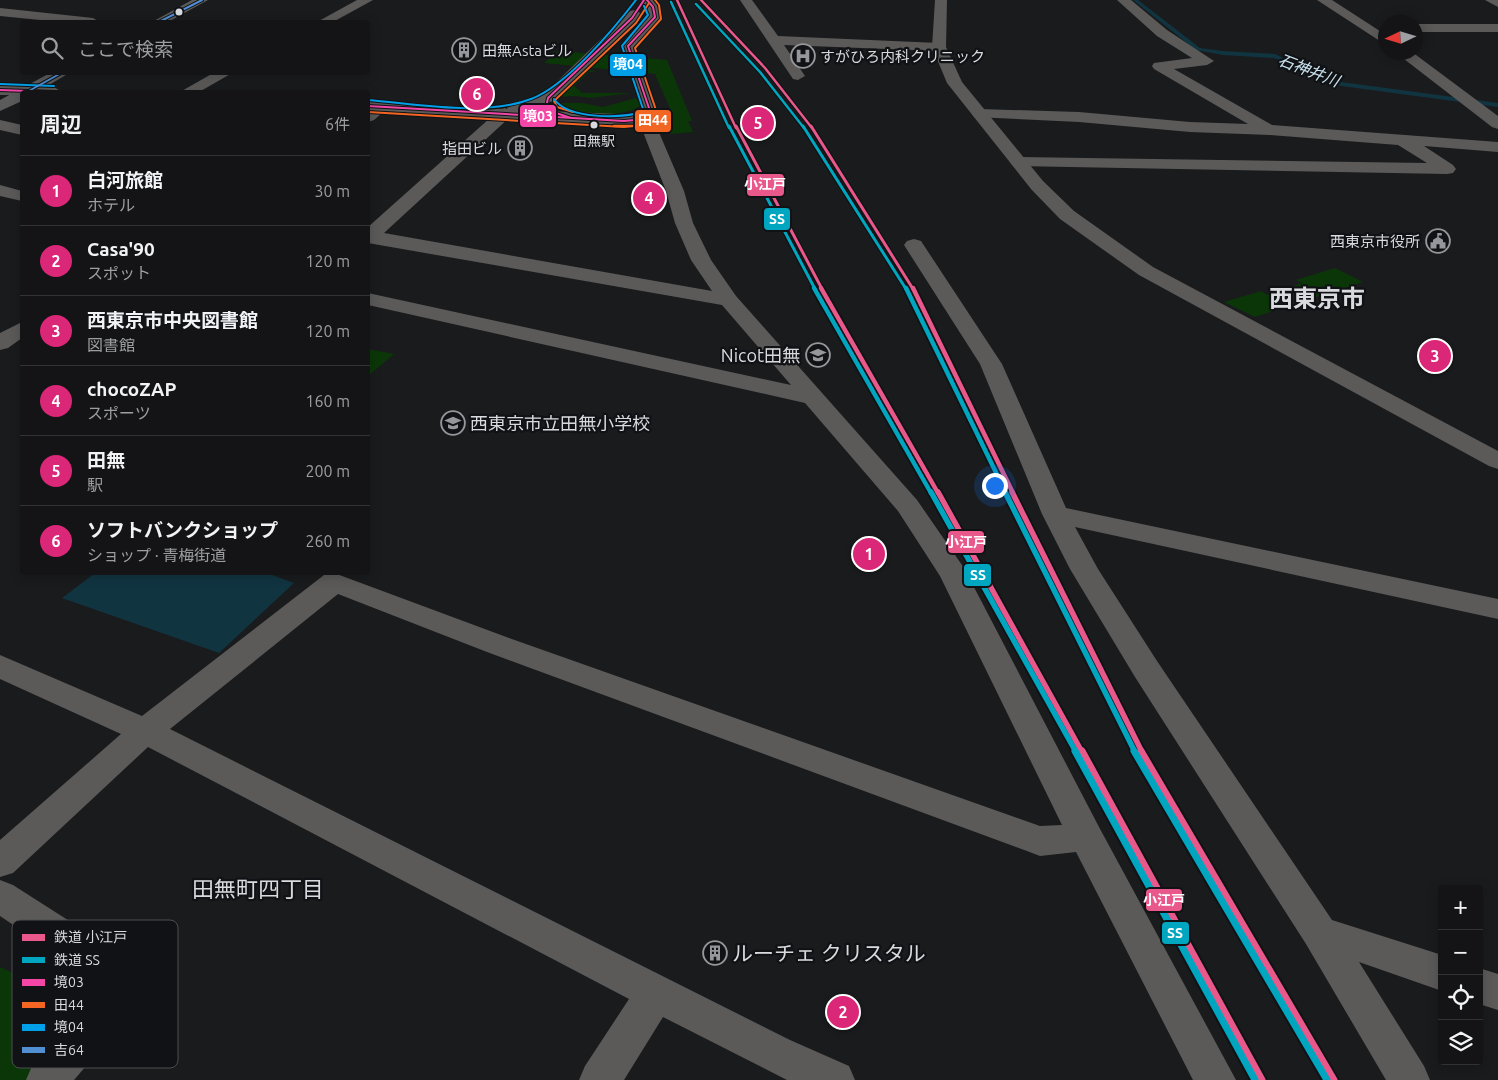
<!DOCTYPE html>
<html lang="ja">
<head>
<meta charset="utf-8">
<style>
  :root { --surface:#141416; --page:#1d1d1f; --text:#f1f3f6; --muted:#9d9ea1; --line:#333335; --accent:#db2777 }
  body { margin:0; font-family:Ubuntu,"Noto Sans JP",sans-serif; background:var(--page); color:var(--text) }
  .controls { position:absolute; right:15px; bottom:15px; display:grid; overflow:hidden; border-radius:5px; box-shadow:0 2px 12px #0003 }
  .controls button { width:45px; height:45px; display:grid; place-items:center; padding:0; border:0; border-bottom:1px solid var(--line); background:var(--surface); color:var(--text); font:25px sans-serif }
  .compass { position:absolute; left:1378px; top:15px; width:45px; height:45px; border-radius:50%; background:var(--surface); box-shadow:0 2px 12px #0003; rotate:266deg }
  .you { position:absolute; left:994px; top:485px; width:18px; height:18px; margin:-12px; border:4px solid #fff; border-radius:50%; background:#1a73e8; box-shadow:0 0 0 8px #1a73e833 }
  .badge { display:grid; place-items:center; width:32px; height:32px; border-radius:50%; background:var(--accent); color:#fff; font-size:16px; font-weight:700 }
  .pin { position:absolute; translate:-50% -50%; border:2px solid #fff; box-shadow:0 1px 5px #0006 }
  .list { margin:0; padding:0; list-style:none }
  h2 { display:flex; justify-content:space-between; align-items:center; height:65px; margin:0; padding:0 20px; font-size:21px }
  h2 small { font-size:16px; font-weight:400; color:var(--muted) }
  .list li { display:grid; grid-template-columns:32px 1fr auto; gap:15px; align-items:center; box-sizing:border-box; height:70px; padding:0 20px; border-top:1px solid var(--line) }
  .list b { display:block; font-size:19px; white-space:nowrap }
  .list p { margin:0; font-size:16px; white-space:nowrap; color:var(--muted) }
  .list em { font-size:16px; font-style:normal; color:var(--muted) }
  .icon { flex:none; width:28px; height:28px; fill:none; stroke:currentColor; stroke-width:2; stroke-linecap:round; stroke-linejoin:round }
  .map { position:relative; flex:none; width:1498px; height:1080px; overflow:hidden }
  .search { position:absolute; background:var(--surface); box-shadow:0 2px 12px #0003; left:20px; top:20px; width:350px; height:55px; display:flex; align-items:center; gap:12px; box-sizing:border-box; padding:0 18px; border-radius:5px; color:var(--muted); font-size:19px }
  .panel { position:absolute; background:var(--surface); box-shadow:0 2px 12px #0003; left:20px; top:90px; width:350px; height:485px; border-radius:5px }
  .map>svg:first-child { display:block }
</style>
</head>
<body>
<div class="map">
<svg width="1498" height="1080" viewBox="0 0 1498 1080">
  <rect width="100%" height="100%" fill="#1a1b1d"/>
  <path fill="#0b3708" d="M558 51 667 60 692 121H688L693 132 671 134 663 114 672 113 655 74 544 63Z
    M588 70 599 71 589 72 574 86 582 93H632L590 98 576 96 557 97Z
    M636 98 641 105C627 118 564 119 554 103H582L603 107Z
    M1335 268 1363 282 1255 317 1224 302 1261 291 1267 295 1302 283 1296 280Z
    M368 349 394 354 368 376Z
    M0 967 92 1011 30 1080H0Z"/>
  <path fill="#113441" d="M264 572 294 583 219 653 62 598 95 573Z"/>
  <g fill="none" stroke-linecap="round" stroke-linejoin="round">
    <path fill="#113441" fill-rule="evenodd" d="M1133 0H1138L1200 48 1223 51 1275 54 1330 80 1341 82 1498 103V107L1341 86 1326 82 1274 58 1223 55 1196 50Z"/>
    <path fill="#5b5a59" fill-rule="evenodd" d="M357 0H373L333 22H317Z
      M740 0H752L778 36 939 43 946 47 939 51 784 45 805 76 798 80 793 79Z
      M1117 0H1131L1167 30 1214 61 1207 65 1174 69 1272 125 1498 142V152L1424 146 1453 165 1456 169 1453 173 1447 174 1013 166 1010 162 1013 158 1019 157 1427 163 1398 145 1270 135 1190 132 1079 122 974 117 972 114 980 109 1079 112 1190 122 1248 124 1154 69 1152 66 1154 63 1192 58 1157 36Z
      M1317 0H1332L1386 35V45Z
      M1485 0H1498V7Z
      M0 8 93 18 100 22H60L0 16Z
      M1416 24H1498V32H1416Z
      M1395 52H1412L1498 116V129L1492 127Z
      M215 72H234L199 92H180Z
      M381 102 389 107 374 120 368 122V110Z
      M505 108 513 113 511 116 384 233 712 291 691 260 675 223 666 191 638 119 640 116H652L684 191 693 223 711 260 736 296 917 500 964 568 1099 827 1236 1080H1193L1076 852 1040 856 1027 851 487 652 338 594 170 729 790 1040 849 1066 855 1080H787L663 1017 624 1080H579L585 1066 629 999 148 747 13 873 0 877V840L121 734 0 679V655L142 716 324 575 334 573 509 638 1040 826 1062 825 940 576 898 511 805 403 368 305V293L791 385 722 305 368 243V227L499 110Z
      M0 120 22 125V135L0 130Z
      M0 185 22 191V201L0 196Z
      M914 239 921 241 1002 364 1066 508 1498 599V619L1075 527 1098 569 1157 661 1332 920 1442 955V991L1359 962 1424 1066 1430 1080H1386L1306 944 1135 677 1070 569 1042 514 980 364 904 245 907 241Z
      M22 322V338L8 348 0 350V333Z
      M0 880 13 885 146 970 152 983 146 996 74 1080H26L32 1066 104 986 0 916Z
      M1479 968 1498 974V1010L1479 1004Z"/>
    <path fill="#5b5a59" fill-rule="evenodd" d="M641 0H654L660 7 662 17 635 47 659 114 652 122 624 126 368 111V101L507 109 508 105 543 95 630 11 635 10 642 14 640 17 553 101 523 110 641 115 643 113 621 46 648 16 647 8Z
      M935 0H947L946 47 962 82 1043 181 1074 211 1153 267 1498 451V469L1489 466 1139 275 1060 219 1031 189 947 83 932 47Z
      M0 85 54 87 62 92H22V95H0Z"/>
    <path fill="#5b5b5c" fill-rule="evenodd" d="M192 0H208L168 22H152Z
      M52 72H71L37 92H22V101L0 111V100Z"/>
    <g stroke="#101215" stroke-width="4">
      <path id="bus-1" d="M0 90 54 92
        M368 106 624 121 646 119 651 114 628 46 655 17 653 7 647 0
        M571 118 553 112 547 103 548 98 632 18 644 0"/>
    </g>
    <g stroke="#101215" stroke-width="4">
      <path id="bus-2-far1" d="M368 112 624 127 648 124 657 113 635 48 661 19 659 5 655 0
        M573 112 557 107 554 101 636 23 649 3"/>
    </g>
    <g stroke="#101215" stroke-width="5">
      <path id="bus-2" d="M614 126H639"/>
    </g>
    <g stroke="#101215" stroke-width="4">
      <path id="bus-3" d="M0 84 54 86
        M554 99C569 120 621 118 644 112L622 46 648 15 644 6
        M368 100C417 104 484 117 531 99 566 86 613 30 636 0"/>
    </g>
    <g stroke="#101215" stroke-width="4">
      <path id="bus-4" d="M159 22 202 0
        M27 92 63 72"/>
    </g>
    <use href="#bus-1" stroke="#f346a7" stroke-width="2"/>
    <use href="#bus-2-far1" stroke="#f26522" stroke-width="2"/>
    <use href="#bus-2" stroke="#f26522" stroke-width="2.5"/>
    <use href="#bus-3" stroke="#00a0e9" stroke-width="2"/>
    <use href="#bus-4" stroke="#518fd3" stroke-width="2"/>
    <g stroke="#101215" stroke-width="4.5">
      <path id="rail-1-far4" d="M677 0 736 128
        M701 0 765 68 812 128"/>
    </g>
    <g stroke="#101215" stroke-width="5.5">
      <path id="rail-1-far3" d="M736 126 822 289
        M811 126 913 289"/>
    </g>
    <g stroke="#101215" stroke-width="8">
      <path id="rail-1-far2" d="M821 288 938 493
        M913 288 1013 493"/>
    </g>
    <g stroke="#101215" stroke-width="9">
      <path id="rail-1-far1" d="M938 492 1082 752
        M1012 492 1142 752"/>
    </g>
    <g stroke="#101215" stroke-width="11">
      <path id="rail-1" d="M1082 751 1262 1080
        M1141 751 1334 1080"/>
    </g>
    <g stroke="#101215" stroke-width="4.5">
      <path id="rail-2-far4" d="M671 2 729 128
        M696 4 760 72 804 128"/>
    </g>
    <g stroke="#101215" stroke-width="5.5">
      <path id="rail-2-far3" d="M729 126 815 289
        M803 126 906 289"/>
    </g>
    <g stroke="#101215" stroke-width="8">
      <path id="rail-2-far2" d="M814 288 931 493
        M906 288 1006 493"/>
    </g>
    <g stroke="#101215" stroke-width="9">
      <path id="rail-2-far1" d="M931 492 1076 752
        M1005 492 1135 752"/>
    </g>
    <g stroke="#101215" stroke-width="11">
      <path id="rail-2" d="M1075 751 1255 1080
        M1134 751 1327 1080"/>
    </g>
    <use href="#rail-1-far4" stroke="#e8588a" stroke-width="2.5"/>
    <use href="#rail-1-far3" stroke="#e8588a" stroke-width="3"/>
    <use href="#rail-1-far2" stroke="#e8588a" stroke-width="4.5"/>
    <use href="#rail-1-far1" stroke="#e8588a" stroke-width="5.5"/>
    <use href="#rail-1" stroke="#e8588a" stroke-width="7"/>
    <use href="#rail-2-far4" stroke="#00a6bf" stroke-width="2.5"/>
    <use href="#rail-2-far3" stroke="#00a6bf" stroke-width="3"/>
    <use href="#rail-2-far2" stroke="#00a6bf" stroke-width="4.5"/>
    <use href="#rail-2-far1" stroke="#00a6bf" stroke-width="5.5"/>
    <use href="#rail-2" stroke="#00a6bf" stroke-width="7"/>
  </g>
  <defs>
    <g id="building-ring" transform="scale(1.25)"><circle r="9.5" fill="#101215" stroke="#96979a" stroke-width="1.5"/><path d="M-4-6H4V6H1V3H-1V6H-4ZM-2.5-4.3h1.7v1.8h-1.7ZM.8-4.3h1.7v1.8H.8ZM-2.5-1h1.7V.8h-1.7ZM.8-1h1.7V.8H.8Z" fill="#96979a"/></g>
    <g id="hospital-ring" transform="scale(1.25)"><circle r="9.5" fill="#101215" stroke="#96979a" stroke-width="1.5"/><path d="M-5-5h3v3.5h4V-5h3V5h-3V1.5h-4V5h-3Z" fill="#96979a"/></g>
    <g id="civic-ring" transform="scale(1.25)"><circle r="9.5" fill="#101215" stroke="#96979a" stroke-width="1.5"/><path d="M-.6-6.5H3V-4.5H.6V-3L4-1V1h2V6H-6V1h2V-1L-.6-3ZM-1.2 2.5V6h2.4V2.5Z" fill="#96979a"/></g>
    <g id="school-ring" transform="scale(1.25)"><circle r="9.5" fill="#101215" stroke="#96979a" stroke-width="1.5"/><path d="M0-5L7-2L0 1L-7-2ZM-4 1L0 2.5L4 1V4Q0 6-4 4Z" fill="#96979a"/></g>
  </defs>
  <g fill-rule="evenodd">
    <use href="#building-ring" x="464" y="50"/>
    <use href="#hospital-ring" x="803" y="56"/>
    <use href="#building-ring" x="520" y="148"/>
    <use href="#civic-ring" x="1438" y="241"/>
    <use href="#school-ring" x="818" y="355"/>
    <use href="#school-ring" x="453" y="423"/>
    <use href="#building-ring" x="715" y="953"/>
  </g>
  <g fill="#d9dadd" stroke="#101215" stroke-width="2">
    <circle cx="179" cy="12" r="4.5"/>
    <circle cx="594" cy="125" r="4.5"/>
  </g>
  <g text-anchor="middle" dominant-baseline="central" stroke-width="4.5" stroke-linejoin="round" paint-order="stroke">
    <g font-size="14" fill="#d9dadd" stroke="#101215">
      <text x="594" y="141">田無駅</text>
    </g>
    <g font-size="15" fill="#d9dadd" stroke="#101215" text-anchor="start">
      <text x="482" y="50">田無Astaビル</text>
      <text x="820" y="56">すがひろ内科クリニック</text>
      <text x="502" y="148" text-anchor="end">指田ビル</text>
      <text x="1420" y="241" text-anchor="end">西東京市役所</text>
    </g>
    <g font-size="16" font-style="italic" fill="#cbe4ef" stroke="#101215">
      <text transform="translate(1309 70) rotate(21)">石神井川</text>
    </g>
    <g font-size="18" fill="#d9dadd" stroke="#101215" text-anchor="end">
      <text x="800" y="355">Nicot田無</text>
      <text x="470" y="423" text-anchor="start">西東京市立田無小学校</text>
    </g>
    <g font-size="21" fill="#d9dadd" stroke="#101215" text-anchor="start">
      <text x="732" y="953">ルーチェ クリスタル</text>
    </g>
    <g font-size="22" fill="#d9dadd" stroke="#101215">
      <text x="258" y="888">田無町四丁目</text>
    </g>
    <g font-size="24" font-weight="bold" fill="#d9dadd" stroke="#101215">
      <text x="1317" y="298">西東京市</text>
    </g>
  </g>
  <rect x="12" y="920" width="166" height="148" rx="8" fill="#101215" stroke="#4c4e51" stroke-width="1"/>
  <rect x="22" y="934" width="23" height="7" fill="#e8588a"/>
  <rect x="22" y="957" width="23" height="6" fill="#00a6bf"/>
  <rect x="22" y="979" width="23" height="7" fill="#f346a7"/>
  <rect x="22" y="1002" width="23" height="6" fill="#f26522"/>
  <rect x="22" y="1024" width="23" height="7" fill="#00a0e9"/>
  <rect x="22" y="1047" width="23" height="6" fill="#518fd3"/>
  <g font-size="14" fill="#d9dadd">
    <text x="54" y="942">鉄道 小江戸</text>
    <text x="54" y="965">鉄道 SS</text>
    <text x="54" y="987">境03</text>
    <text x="54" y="1010">田44</text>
    <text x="54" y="1032">境04</text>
    <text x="54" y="1055">吉64</text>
  </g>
  <g stroke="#101215" stroke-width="2">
    <rect x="609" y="53" width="38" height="24" rx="5" fill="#00a0e9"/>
    <rect x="519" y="104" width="38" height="24" rx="5" fill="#f346a7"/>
    <rect x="634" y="109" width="38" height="24" rx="5" fill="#f26522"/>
    <rect x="746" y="173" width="39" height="24" rx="5" fill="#e8588a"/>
    <rect x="763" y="207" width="28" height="24" rx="5" fill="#00a6bf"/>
    <rect x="947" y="530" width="38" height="24" rx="5" fill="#e8588a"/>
    <rect x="963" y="563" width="29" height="24" rx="5" fill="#00a6bf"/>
    <rect x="1145" y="888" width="38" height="24" rx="5" fill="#e8588a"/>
    <rect x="1161" y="921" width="29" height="24" rx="5" fill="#00a6bf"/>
  </g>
  <g font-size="14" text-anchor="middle" font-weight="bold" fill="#fff">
    <text x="628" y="69">境04</text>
    <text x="538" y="121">境03</text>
    <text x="653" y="125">田44</text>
    <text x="765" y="189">小江戸</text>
    <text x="777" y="224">SS</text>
    <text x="966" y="547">小江戸</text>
    <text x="978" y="580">SS</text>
    <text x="1164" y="905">小江戸</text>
    <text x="1175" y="938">SS</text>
  </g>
</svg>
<div class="controls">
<button>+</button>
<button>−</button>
<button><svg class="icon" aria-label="locate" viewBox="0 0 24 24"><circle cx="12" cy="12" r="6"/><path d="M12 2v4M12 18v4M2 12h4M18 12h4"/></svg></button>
<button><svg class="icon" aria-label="layers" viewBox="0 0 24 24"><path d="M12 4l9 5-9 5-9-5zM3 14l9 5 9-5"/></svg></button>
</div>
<svg class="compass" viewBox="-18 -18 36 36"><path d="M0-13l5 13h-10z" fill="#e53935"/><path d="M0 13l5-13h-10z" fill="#9d9ea1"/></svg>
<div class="you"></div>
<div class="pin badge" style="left:869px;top:554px">1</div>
<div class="pin badge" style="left:843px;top:1012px">2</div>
<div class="pin badge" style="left:1435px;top:356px">3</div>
<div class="pin badge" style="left:649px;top:198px">4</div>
<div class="pin badge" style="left:758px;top:123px">5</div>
<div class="pin badge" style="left:477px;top:94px">6</div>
<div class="search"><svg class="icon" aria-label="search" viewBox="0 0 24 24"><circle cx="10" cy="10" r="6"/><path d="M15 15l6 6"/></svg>ここで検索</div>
<section class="panel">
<h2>周辺<small>6件</small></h2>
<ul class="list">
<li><span class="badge">1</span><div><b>白河旅館</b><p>ホテル</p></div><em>30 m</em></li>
<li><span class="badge">2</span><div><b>Casa'90</b><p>スポット</p></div><em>120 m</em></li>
<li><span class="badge">3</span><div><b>西東京市中央図書館</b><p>図書館</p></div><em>120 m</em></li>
<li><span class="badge">4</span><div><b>chocoZAP</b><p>スポーツ</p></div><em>160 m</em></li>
<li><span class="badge">5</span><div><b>田無</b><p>駅</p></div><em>200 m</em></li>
<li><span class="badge">6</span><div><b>ソフトバンクショップ</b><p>ショップ · 青梅街道</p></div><em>260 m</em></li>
</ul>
</section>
</div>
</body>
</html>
